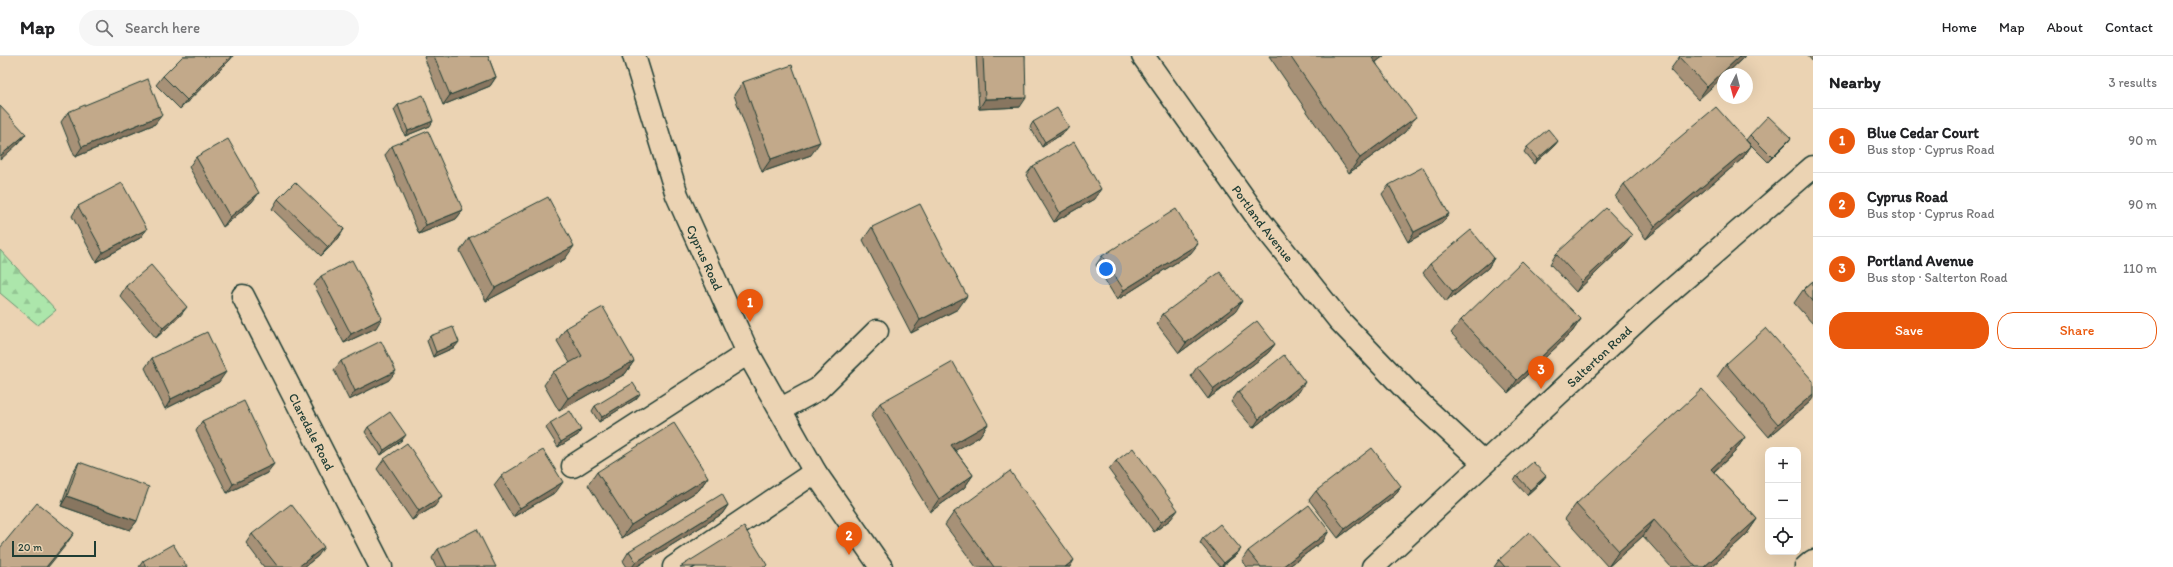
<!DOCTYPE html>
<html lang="en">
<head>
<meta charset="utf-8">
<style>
  :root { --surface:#fff; --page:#f6f6f6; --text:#202124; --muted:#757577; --line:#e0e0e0; --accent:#ea580c }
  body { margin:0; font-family:Itim,sans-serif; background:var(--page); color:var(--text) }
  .controls { position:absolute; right:12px; bottom:12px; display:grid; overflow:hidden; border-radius:8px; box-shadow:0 4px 16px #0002 }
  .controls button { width:36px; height:36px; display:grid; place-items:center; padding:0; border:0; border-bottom:1px solid var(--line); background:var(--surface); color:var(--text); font:20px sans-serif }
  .compass { position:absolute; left:1717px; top:12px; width:36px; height:36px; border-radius:50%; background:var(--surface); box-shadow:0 4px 16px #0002; rotate:186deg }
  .scale { position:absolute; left:12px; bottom:10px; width:84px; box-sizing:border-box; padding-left:4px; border:2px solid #1f3d34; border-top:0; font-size:11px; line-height:14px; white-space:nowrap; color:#1f3d34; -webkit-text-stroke:3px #ebd3b3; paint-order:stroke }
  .you { position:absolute; left:1106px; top:213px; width:14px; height:14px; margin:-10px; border:3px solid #fff; border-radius:50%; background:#1a73e8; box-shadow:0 0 0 6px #1a73e833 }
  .badge { display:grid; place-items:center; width:26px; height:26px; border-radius:50%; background:var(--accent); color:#fff; font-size:13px; font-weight:700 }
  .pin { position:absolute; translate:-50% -33px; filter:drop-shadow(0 1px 2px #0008) }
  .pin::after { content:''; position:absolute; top:21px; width:14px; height:12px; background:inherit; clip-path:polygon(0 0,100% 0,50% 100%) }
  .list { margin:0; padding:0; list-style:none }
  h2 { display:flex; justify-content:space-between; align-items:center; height:52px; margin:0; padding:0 16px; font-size:17px }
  h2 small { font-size:13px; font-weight:400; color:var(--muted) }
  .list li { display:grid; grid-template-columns:26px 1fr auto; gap:12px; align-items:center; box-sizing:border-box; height:64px; padding:0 16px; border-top:1px solid var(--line) }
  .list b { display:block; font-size:15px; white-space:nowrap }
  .list p { margin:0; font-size:13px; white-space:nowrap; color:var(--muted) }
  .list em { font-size:13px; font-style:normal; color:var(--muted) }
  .actions { display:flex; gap:8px; padding:12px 16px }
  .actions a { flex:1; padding:9px 0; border:1px solid var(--accent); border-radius:16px; text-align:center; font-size:14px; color:var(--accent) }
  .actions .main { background:var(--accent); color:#fff }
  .icon { flex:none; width:22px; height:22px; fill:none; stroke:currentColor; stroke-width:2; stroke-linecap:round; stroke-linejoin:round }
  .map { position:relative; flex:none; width:1813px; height:511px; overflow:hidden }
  header { display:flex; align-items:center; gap:24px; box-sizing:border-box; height:56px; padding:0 20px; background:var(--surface); border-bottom:1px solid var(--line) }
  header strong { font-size:19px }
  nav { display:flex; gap:22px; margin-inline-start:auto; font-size:14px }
  .search { width:280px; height:36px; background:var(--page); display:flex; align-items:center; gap:10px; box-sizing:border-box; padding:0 14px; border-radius:22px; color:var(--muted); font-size:15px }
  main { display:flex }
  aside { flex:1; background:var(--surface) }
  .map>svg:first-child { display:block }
</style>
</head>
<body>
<header>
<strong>Map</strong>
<div class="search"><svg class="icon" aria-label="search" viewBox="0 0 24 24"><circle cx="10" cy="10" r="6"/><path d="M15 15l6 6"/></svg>Search here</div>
<nav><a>Home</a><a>Map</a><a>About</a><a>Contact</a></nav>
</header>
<main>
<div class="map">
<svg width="1813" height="511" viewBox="0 0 1813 511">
  <defs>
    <pattern id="forest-firs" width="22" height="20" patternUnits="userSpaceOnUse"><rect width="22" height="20" fill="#ace6ab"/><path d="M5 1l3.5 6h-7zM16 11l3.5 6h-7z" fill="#94c694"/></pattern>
  </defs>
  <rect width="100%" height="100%" fill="#ebd3b3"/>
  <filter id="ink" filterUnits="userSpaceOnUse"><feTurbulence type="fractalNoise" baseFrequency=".025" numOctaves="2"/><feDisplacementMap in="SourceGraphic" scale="8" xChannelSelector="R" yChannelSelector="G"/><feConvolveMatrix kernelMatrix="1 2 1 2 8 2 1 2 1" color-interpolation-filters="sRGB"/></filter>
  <g filter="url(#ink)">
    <path fill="url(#forest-firs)" stroke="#669270" d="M0 194 56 254 38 269 0 237Z"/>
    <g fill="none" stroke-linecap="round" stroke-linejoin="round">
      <g stroke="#1f3d34" stroke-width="25">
        <g id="minor">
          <path id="s1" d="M634 0 677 139 748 297 815 416 881 511"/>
          <path id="s2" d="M1143 0 1260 165 1339 264 1410 338 1484 407"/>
          <path id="s3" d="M243 240 381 511"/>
          <path d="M781 353 818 333 877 275"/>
          <path d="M573 410 748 297"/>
          <path d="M674 511 815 416"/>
          <path d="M1806 511 1813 505"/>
        </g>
      </g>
      <g stroke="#1f3d34" stroke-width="25">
        <g id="major">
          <path id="s4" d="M1373 511 1644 258 1813 111"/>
        </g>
      </g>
      <use href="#minor" stroke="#ebd3b3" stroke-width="22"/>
      <use href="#major" stroke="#ebd3b3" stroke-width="22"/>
    </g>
    <path fill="#a79177" stroke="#1f3d34" d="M183 0H233L229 5 180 53 156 29 163 20Z
      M425 0H488L496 21 490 30 443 49 424 1Z
      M976 0H1025L1020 51 979 53Z
      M1269 0H1384L1376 6 1405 76 1349 117Z
      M1680 0H1745L1726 18H1723L1698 44 1670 14Z
      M1808 0H1813V6Z
      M743 26 811 99 762 116 734 39Z
      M398 49 430 70 405 80 394 54Z
      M68 56 155 68 75 101 61 66Z
      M1033 66 1065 76 1042 91 1030 71Z
      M1750 79 1791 82 1787 87 1768 106 1746 84Z
      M1558 85 1554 90 1534 108 1524 96 1527 91Z
      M392 90 463 154 456 163 419 178 385 99Z
      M1751 90 1742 103 1646 183 1615 141 1624 128Z
      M196 101 252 146 223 171 189 111Z
      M1033 110 1094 143 1054 166 1026 119Z
      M1389 129 1449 158 1442 167 1408 186 1382 138Z
      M278 143 344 173 338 183 321 200 272 153Z
      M78 150 147 173 140 182 96 206 72 160Z
      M872 171 958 253 911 277 863 184Z
      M1632 179 1625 189 1576 236 1550 208 1556 198Z
      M469 182 565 203 486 245 460 195Z
      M1191 197 1117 244 1096 209 1102 200Z
      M1494 202 1488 212 1446 246 1423 217 1430 208Z
      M321 220 376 272 344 287 314 229Z
      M1813 225V268L1794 247 1803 234Z
      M126 230 180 260 156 282 120 240Z
      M1236 255 1179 297 1157 268 1163 258Z
      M1581 263 1572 276 1508 337 1451 277 1461 264Z
      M566 272 634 305 625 318 559 355 544 329 553 316 570 307 557 285Z
      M430 280 455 291 433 301 427 285Z
      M1275 288 1268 297 1208 343 1191 320 1197 311Z
      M152 302 219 326 165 353 145 312Z
      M341 305 389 324 349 344 334 314Z
      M1726 308 1811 345 1769 381 1717 321Z
      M1238 336H1299L1253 372 1231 346Z
      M636 343 599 366 592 355 595 350Z
      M880 347 988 368 979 381 955 394 973 419 964 432 930 456 871 360Z
      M202 365 267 417 227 437 196 375Z
      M550 367 578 379 558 391 546 372Z
      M368 371 402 384 381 399 365 376Z
      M1745 381 1734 397 1714 416 1757 463 1746 479 1711 511H1671L1643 480 1608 511 1565 463 1576 448Z
      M384 403 435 450 412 464 377 413Z
      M1116 405 1171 463 1154 476 1109 414Z
      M79 406 137 465 130 474 61 450 73 416Z
      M597 416 708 421 699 434 622 482 588 429Z
      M501 420 556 436 513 461 494 429Z
      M1517 420H1546L1542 425 1527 439 1514 425Z
      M1401 430 1395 439 1338 482 1309 444 1316 435Z
      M728 449 722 458 636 511H627L623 505 629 495Z
      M954 456 1070 511H976L945 469Z
      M252 478 318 500 304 511H264L246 487Z
      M1203 482 1237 498 1222 511H1220L1200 487Z
      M1323 485 1288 511H1247L1242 504 1248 495Z
      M438 493 496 511H436L432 502Z
      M1499 504 1561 511H1494Z
      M143 505 187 511H139Z"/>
    <path fill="#887661" stroke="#1f3d34" d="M231 0H233L229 5 180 53 187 44Z
      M1374 0H1384L1361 17 1372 2Z
      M1740 0H1745L1726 18H1723V21L1698 44 1707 31Z
      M496 21 490 30 443 49 450 39Z
      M1026 42 1020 51 979 53 985 43Z
      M162 59 155 68 75 101 82 91Z
      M1416 61 1405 76 1349 117 1360 102Z
      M433 65 430 70 405 80 408 75Z
      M1069 71 1065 76 1042 91 1045 86Z
      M26 78 19 87 0 104V100Z
      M1791 82 1787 87 1768 106 1772 101Z
      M1558 85 1554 90 1534 108 1537 103Z
      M820 86 811 99 762 116 771 103Z
      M1751 90 1742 103 1646 183 1655 170Z
      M1101 133 1094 143 1054 166 1060 157Z
      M259 137 252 146 223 171 230 161Z
      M463 154 456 163 419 178 426 169Z
      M1449 158 1442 167 1408 186 1414 176Z
      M147 173 140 182 96 206 103 196Z
      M344 173 338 183 321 200 328 191Z
      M1632 179 1625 189 1576 236 1582 226Z
      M1198 188 1191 197 1117 244 1124 234Z
      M574 190 565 203 486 245 495 232Z
      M1494 202 1488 212 1446 246 1453 236Z
      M967 240 958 253 911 277 920 264Z
      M1242 245 1236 255 1179 297 1186 287Z
      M187 251 180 260 156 282 163 272Z
      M382 262 376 272 344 287 351 278Z
      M1581 263 1572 276 1508 337 1517 324Z
      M459 286 455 291 433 301 436 296Z
      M1275 288 1268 297 1208 343 1214 333Z
      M634 305 625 318 559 355 568 342Z
      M396 315 389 324 349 344 355 335Z
      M226 316 219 326 165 353 171 343Z
      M1305 326 1299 336 1253 372 1259 363Z
      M640 338 636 343 599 366 602 361Z
      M1813 338V342L1811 345 1769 381 1778 368Z
      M988 368 979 381 942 402 951 389Z
      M581 374 578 379 558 391 561 386Z
      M406 379 402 384 381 399 384 394Z
      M1745 381 1734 397 1700 428 1711 413Z
      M274 408 267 417 227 437 233 428Z
      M973 419 964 432 930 456 939 443Z
      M1546 420 1542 425 1527 439 1530 434Z
      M708 421 699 434 622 482 631 469Z
      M563 426 556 436 513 461 520 452Z
      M1401 430 1395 439 1338 482 1345 473Z
      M67 440 137 465 130 474 61 450Z
      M442 440 435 450 412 464 419 455Z
      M728 449 722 458 636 511H632L636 506Z
      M1178 454 1171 463 1154 476 1161 466Z
      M1757 463 1746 479 1711 511H1704Z
      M1654 464 1643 480 1608 511 1619 495Z
      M1329 475 1323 485 1288 511H1282Z
      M74 477 65 490 48 511H46Z
      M324 491 318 500 304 511H298Z
      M1241 493 1237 498 1221 511 1224 507Z
      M1074 504 1070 511H1065Z"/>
    <path fill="#c2a98a" stroke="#1f3d34" d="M183 0H231L187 44 163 20Z
      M434 0H488L496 21 450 39Z
      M983 0H1025L1026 42 985 43Z
      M1290 0H1374L1372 2 1416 61 1360 102Z
      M1680 0H1740L1707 31 1679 1Z
      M792 9 820 86 771 103 743 26Z
      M148 23 162 59 82 91 68 56Z
      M423 39 433 65 408 75 398 49Z
      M0 50 26 78 0 100Z
      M1716 51 1751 90 1655 170 1624 128Z
      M1057 52 1069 71 1045 86 1033 66Z
      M1768 60 1791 82 1772 101 1750 79Z
      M1548 73 1558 85 1537 103 1527 91Z
      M428 75 463 154 426 169 392 90Z
      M228 83 259 137 230 161 196 101Z
      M1074 86 1101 133 1060 157 1033 110Z
      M1423 111 1449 158 1414 176 1389 129Z
      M295 126 344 173 328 191 278 143Z
      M122 127 147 173 103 196 78 150Z
      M548 141 574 190 495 232 469 182Z
      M920 148 967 240 920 264 872 171Z
      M1606 152 1632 179 1582 226 1556 198Z
      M1176 153 1198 188 1124 234 1102 200Z
      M1471 174 1494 202 1453 236 1430 208Z
      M352 204 382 262 351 278 321 220Z
      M1522 205 1581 263 1517 324 1461 264Z
      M151 209 187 251 163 272 126 230Z
      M1220 216 1242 245 1186 287 1163 258Z
      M1813 225V245L1803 234Z
      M603 251 634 305 568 342 553 316 582 300 566 272Z
      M1257 265 1275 288 1214 333 1197 311Z
      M453 271 459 286 436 296 430 280Z
      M1766 272 1813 325V338L1778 368 1726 308Z
      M207 276 226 316 171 343 152 302Z
      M381 285 396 315 355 335 341 305Z
      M1284 299 1305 326 1259 363 1238 336Z
      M953 306 988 368 951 389 973 419 939 443 880 347Z
      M633 327 640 338 602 361 595 350Z
      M1702 333 1745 381 1711 413 1757 463 1704 511H1696L1654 464 1619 495 1576 448Z
      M244 345 274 408 233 428 202 365Z
      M570 355 581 374 561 386 550 367Z
      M390 356 406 379 384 394 368 371Z
      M674 367 708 421 631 469 597 416Z
      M407 387 442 440 419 455 384 403Z
      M1133 392 1178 454 1161 466 1116 405Z
      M1372 392 1401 430 1345 473 1316 435Z
      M543 394 563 426 520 452 501 420Z
      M79 406 149 431 137 465 67 440Z
      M1533 406 1546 420 1530 434 1517 420Z
      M1010 415 1074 504 1065 511H994L954 456Z
      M722 438 728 449 636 506 629 495Z
      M37 447 74 477 46 511H0V492Z
      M291 448 324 491 298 511H278L252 478Z
      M1309 449 1329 475 1282 511H1261L1248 495Z
      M1220 468 1241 493 1224 507 1203 482Z
      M744 471 767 509 765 511H680Z
      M477 473 496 511H447L438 493Z
      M1529 476 1561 511H1505L1499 504Z
      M173 488 187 511H146L143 505Z"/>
  </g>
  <g text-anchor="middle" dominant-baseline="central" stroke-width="3" stroke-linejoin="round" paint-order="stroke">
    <g font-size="13" fill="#1f3d34" stroke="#ebd3b3">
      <text stroke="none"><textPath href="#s2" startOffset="206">Portland Avenue</textPath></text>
      <text stroke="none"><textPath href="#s1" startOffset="214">Cyprus Road</textPath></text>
      <text stroke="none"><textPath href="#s4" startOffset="309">Salterton Road</textPath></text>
      <text stroke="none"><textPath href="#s3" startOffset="152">Claredale Road</textPath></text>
    </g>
  </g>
</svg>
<div class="controls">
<button>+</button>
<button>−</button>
<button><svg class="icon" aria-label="locate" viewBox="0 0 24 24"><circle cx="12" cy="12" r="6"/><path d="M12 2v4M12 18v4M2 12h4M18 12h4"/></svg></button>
</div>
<svg class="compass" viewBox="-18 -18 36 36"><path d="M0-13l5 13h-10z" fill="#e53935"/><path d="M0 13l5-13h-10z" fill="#757577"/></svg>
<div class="scale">20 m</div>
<div class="you"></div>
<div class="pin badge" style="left:750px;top:266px">1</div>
<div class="pin badge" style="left:849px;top:499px">2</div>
<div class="pin badge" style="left:1541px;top:333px">3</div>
</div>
<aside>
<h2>Nearby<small>3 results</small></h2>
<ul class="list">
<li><span class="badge">1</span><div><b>Blue Cedar Court</b><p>Bus stop · Cyprus Road</p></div><em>90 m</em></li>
<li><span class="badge">2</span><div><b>Cyprus Road</b><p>Bus stop · Cyprus Road</p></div><em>90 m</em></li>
<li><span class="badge">3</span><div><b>Portland Avenue</b><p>Bus stop · Salterton Road</p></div><em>110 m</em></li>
</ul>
<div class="actions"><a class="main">Save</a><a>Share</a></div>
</aside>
</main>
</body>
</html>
